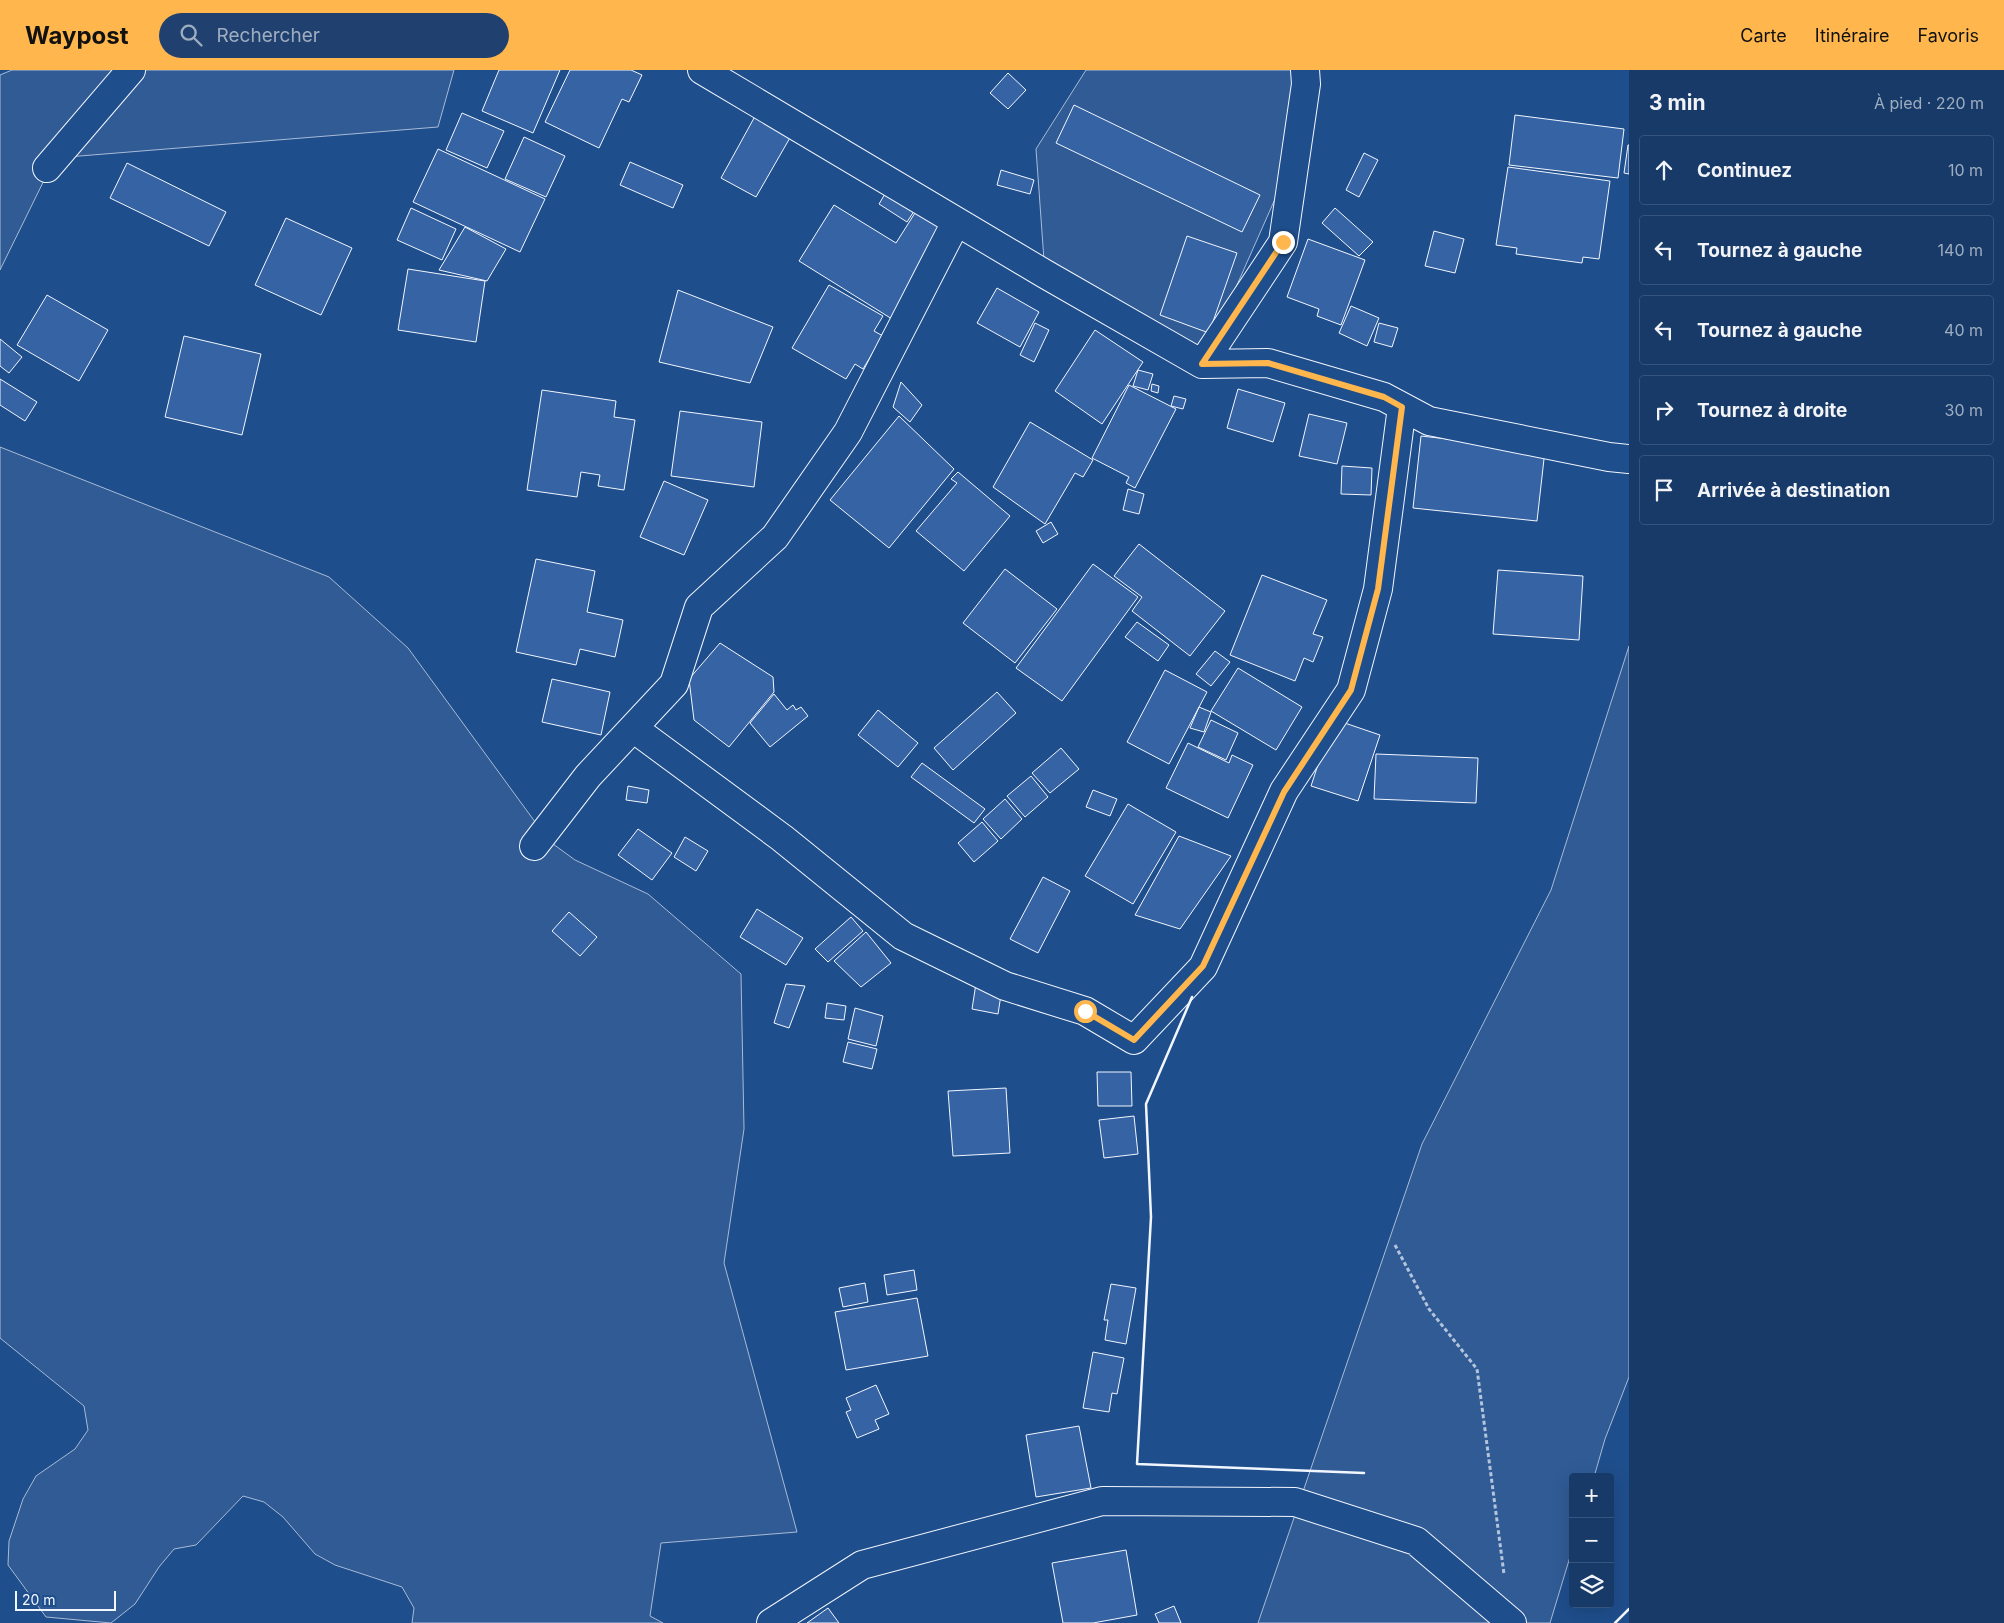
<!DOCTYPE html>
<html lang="fr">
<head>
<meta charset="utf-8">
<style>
  :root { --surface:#173a69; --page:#20416f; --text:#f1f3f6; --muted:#9eadc0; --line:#36547d; --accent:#ffb74d }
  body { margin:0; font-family:Inter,sans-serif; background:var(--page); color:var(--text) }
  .controls { position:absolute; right:15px; bottom:15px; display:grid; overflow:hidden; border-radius:5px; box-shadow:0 5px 20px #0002 }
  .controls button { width:45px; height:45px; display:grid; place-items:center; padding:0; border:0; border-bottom:1px solid var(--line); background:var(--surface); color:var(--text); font:25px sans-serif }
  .scale { position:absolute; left:15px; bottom:12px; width:101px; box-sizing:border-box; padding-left:5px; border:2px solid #f2f6ff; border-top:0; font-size:14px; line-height:18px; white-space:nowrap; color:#f2f6ff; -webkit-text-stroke:4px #1f4e8c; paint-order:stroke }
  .stop { position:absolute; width:15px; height:15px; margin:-11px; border:4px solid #ffb74d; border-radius:50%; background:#fff }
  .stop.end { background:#ffb74d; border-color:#fff; box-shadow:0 1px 5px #0008 }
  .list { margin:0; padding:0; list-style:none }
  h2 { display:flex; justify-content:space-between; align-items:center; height:65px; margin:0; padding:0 20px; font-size:21px }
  h2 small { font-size:16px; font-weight:400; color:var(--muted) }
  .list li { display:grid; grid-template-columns:32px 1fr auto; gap:15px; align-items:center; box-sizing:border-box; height:70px; margin:0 10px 10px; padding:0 10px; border:1px solid var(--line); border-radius:5px }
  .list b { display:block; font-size:19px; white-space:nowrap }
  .list em { font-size:16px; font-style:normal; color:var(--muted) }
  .icon { flex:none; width:28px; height:28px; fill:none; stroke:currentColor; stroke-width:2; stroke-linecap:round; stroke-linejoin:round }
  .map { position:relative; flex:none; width:1629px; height:1553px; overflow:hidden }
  header { display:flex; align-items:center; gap:30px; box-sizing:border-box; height:70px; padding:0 25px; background:var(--accent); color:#111 }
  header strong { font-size:24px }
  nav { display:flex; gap:28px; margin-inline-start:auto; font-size:18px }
  .search { width:350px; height:45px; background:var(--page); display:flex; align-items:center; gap:12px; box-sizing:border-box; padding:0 18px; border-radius:28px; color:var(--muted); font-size:19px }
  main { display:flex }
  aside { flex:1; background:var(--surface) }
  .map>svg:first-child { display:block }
</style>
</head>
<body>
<header>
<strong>Waypost</strong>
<div class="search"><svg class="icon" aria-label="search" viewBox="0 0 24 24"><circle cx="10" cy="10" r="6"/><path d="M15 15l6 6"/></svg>Rechercher</div>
<nav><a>Carte</a><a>Itinéraire</a><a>Favoris</a></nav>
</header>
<main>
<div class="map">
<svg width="1629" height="1553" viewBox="0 0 1629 1553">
  <rect width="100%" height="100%" fill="#1f4e8c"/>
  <path fill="#305b95" stroke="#a8bbd7" d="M12 0H454L438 57 55 88 0 200V5Z
    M1086 0H1305L1279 120 1202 294 1045 204 1036 79Z
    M0 377 329 507 408 578 549 771 575 790 648 824 741 904 744 1059 724 1193 797 1462 661 1473 650 1546 663 1553H412L414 1538 402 1517 335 1495 315 1484 283 1447 264 1432 243 1426 196 1475 174 1479 159 1497 135 1534 111 1553 46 1547 8 1495 9 1471 23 1429 36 1406 75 1379 88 1360 84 1336 0 1268Z
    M1629 576V1307L1605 1369 1594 1407H1573V1477L1550 1553H1258L1422 1074 1551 820Z"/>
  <path fill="#3563a3" stroke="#f2f6ff" d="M499 0H560L533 63 482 41Z
    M570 0H631L642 5 629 32 622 29 599 78 545 52Z
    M1008 3 1026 20 1008 39 990 23Z
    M1074 35 1260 125 1242 162 1056 73Z
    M759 39 795 59 756 127 721 108Z
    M462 43 504 61 487 98 446 80Z
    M1515 45 1624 59 1618 108 1509 95Z
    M524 67 565 86 546 127 505 109Z
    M1628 75H1629V104L1624 103Z
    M438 79 545 129 520 182 413 132Z
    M1364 83 1378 90 1359 127 1346 120Z
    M630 92 683 115 673 138 620 115Z
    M127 93 226 142 209 176 110 128Z
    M1508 97 1610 111 1599 189 1583 187 1582 193 1516 184 1517 178 1496 175Z
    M1001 100 1034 110 1030 124 997 115Z
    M889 117 918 135 907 152 879 134Z
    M834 135 896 173 920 135 951 154 892 249 799 191Z
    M411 138 456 159 442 190 397 170Z
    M1335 138 1373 172 1359 186 1322 153Z
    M286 148 352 178 321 245 255 215Z
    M465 157 506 179 487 211 439 200Z
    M1434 161 1464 169 1455 203 1425 196Z
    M1187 166 1237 183 1209 263 1160 245Z
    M1308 169 1365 190 1341 255 1317 246 1319 239 1287 227Z
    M408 199 485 211 476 272 398 260Z
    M829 215 883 246 874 261 883 266 863 299 855 294 846 309 792 278Z
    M997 218 1039 242 1020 277 977 253Z
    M678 220 773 257 750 313 659 292Z
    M47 225 108 260 79 311 17 275Z
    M1351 236 1379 248 1367 276 1339 263Z
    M1035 253 1049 260 1034 292 1020 285Z
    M1379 253 1398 258 1392 277 1374 272Z
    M1095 260 1143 292 1102 354 1055 321Z
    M184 266 261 284 242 365 165 347Z
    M0 269 22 287 9 303 0 296Z
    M1138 300 1153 304 1148 320 1133 316Z
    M0 309 37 332 25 351 0 335Z
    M901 312 922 335 910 352 893 337Z
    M1152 314 1159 316 1158 323 1151 321Z
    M1129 315 1176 339 1135 418 1126 413 1129 407 1092 388Z
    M1238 319 1285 333 1273 372 1227 358Z
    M542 320 616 331 614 347 635 350 624 420 598 416 600 405 581 402 577 427 527 420Z
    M1174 326 1186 329 1183 339 1171 336Z
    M680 341 762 352 754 417 671 406Z
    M1309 344 1347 353 1337 394 1299 386Z
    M899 346 954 399 889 478 830 430Z
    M1030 352 1093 390 1083 407 1075 403 1045 454 993 417Z
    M1421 366 1545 380 1537 451 1413 438Z
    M1342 396 1372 398 1371 425 1341 424Z
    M958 402 1010 446 964 501 916 461 957 413 951 409Z
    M664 411 708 430 684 485 640 467Z
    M1128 419 1144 424 1139 444 1123 440Z
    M1051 452 1058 464 1043 473 1036 461Z
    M1139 474 1225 541 1190 586 1132 541 1142 527 1114 506Z
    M536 489 595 501 587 542 623 550 615 587 580 579 576 595 516 582Z
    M1093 494 1138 527 1062 631 1016 598Z
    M1005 499 1057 539 1015 593 963 553Z
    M1498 500 1583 506 1579 570 1493 564Z
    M1262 505 1327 530 1313 564 1323 567 1313 592 1304 588 1295 611 1230 585Z
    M1137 552 1169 575 1158 591 1125 567Z
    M720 573 773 607 774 622 729 677 694 650 689 609Z
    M1215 581 1230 592 1211 616 1196 604Z
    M1238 598 1302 637 1276 680 1211 641Z
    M1165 600 1207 622 1169 694 1127 672Z
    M552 609 610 622 601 665 542 652Z
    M997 622 1016 643 953 700 934 678Z
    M774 624 787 640 793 635 796 640 801 637 808 646 770 677 750 653Z
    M1199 637 1211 642 1204 662 1190 658Z
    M878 640 918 673 898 697 858 665Z
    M1333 649 1380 665 1358 731 1311 716Z
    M1211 650 1238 663 1226 690 1198 677Z
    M1188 673 1229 693 1232 685 1253 695 1228 748 1166 718Z
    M1061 678 1079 699 1050 723 1032 703Z
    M1376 684 1478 688 1476 733 1374 729Z
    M922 693 985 739 974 753 911 707Z
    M1031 706 1048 727 1025 747 1007 726Z
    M628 716 649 720 647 733 626 730Z
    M1093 720 1117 729 1110 746 1086 737Z
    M1005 729 1022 749 1001 769 983 749Z
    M1128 734 1176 762 1133 834 1085 806Z
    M982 752 998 771 974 792 958 773Z
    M638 759 672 783 652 810 618 785Z
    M1179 766 1231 786 1180 859 1135 845Z
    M685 767 708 781 696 801 674 787Z
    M1043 807 1070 821 1038 883 1010 869Z
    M757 839 803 868 786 895 740 867Z
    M569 842 597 867 580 886 552 861Z
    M851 847 863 861 828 892 815 879Z
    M866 862 891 893 861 917 834 891Z
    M977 907 1003 912 998 944 972 939Z
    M786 914 805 916 789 958 774 953Z
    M827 933 846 936 844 950 825 948Z
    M855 938 883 946 876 976 848 969Z
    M848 972 877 979 872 999 843 992Z
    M1097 1002H1131L1132 1036H1098Z
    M1006 1018 1010 1083 953 1086 948 1021Z
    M1134 1046 1138 1084 1104 1088 1099 1050Z
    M914 1200 917 1220 887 1225 884 1205Z
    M865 1213 868 1232 843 1237 839 1218Z
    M1111 1214 1136 1218 1126 1274 1105 1270 1108 1250H1104Z
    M917 1228 928 1286 846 1300 835 1242Z
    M1093 1282 1124 1288 1117 1324 1112 1323 1109 1342 1083 1338Z
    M876 1315 889 1344 875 1350 879 1359 857 1368 846 1342 851 1340 846 1328Z
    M1079 1356 1091 1418 1036 1427 1026 1365Z
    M1126 1480 1137 1545 1093 1553H1063L1052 1493Z
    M1174 1536 1181 1553H1159L1155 1544Z
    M828 1538 839 1553H807Z"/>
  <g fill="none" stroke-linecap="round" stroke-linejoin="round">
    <g stroke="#f2f6ff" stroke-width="30">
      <path id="minor" d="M702 0 1045 204 1202 294 1268 293 1384 327 1429 351 1609 387 1629 389
        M47 98 131 0
        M1202 294 1283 172 1306 14 1305 0
        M633 658 782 768 903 866 1005 916 1085 941 1134 970 1203 897 1284 721 1351 620 1378 519 1402 337
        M534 776 588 706 674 614 699 537 775 467 848 362 956 152
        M771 1553 862 1495 1102 1431 1295 1432 1416 1471 1512 1553"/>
    </g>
    <path stroke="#b3c4dc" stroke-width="3" stroke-dasharray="4 2.5" stroke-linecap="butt" d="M1395 1175 1429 1239 1477 1299 1504 1504"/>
    <use href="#minor" stroke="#1f4e8c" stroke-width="28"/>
    <path stroke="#f2f6ff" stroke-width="2.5" d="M1192 927 1146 1034 1151 1147 1137 1394 1364 1403
      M1615 1553 1629 1539"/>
  </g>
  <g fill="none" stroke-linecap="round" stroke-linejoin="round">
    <path stroke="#ffb74d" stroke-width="6" d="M1085 941 1134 970 1203 896 1284 722 1351 620 1378 519 1402 337 1384 327 1268 293 1202 294 1283 172"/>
  </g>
</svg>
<div class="controls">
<button>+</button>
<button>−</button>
<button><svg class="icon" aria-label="layers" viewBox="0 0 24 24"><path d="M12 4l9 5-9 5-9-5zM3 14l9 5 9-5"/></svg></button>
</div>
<div class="scale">20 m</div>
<div class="stop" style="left:1085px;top:941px"></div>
<div class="stop end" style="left:1283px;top:172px"></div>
</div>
<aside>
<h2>3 min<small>À pied · 220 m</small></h2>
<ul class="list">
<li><svg class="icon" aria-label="ahead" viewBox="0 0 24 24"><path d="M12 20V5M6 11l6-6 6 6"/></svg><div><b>Continuez</b></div><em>10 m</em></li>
<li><svg class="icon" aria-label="left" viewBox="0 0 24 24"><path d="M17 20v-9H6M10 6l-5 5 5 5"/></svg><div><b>Tournez à gauche</b></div><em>140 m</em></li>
<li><svg class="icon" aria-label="left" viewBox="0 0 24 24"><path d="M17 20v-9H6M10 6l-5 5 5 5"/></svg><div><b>Tournez à gauche</b></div><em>40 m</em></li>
<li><svg class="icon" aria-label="right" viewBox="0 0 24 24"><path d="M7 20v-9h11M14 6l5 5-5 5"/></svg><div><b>Tournez à droite</b></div><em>30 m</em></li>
<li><svg class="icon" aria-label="arrive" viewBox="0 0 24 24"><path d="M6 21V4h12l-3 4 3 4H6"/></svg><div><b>Arrivée à destination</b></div></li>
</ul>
</aside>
</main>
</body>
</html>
